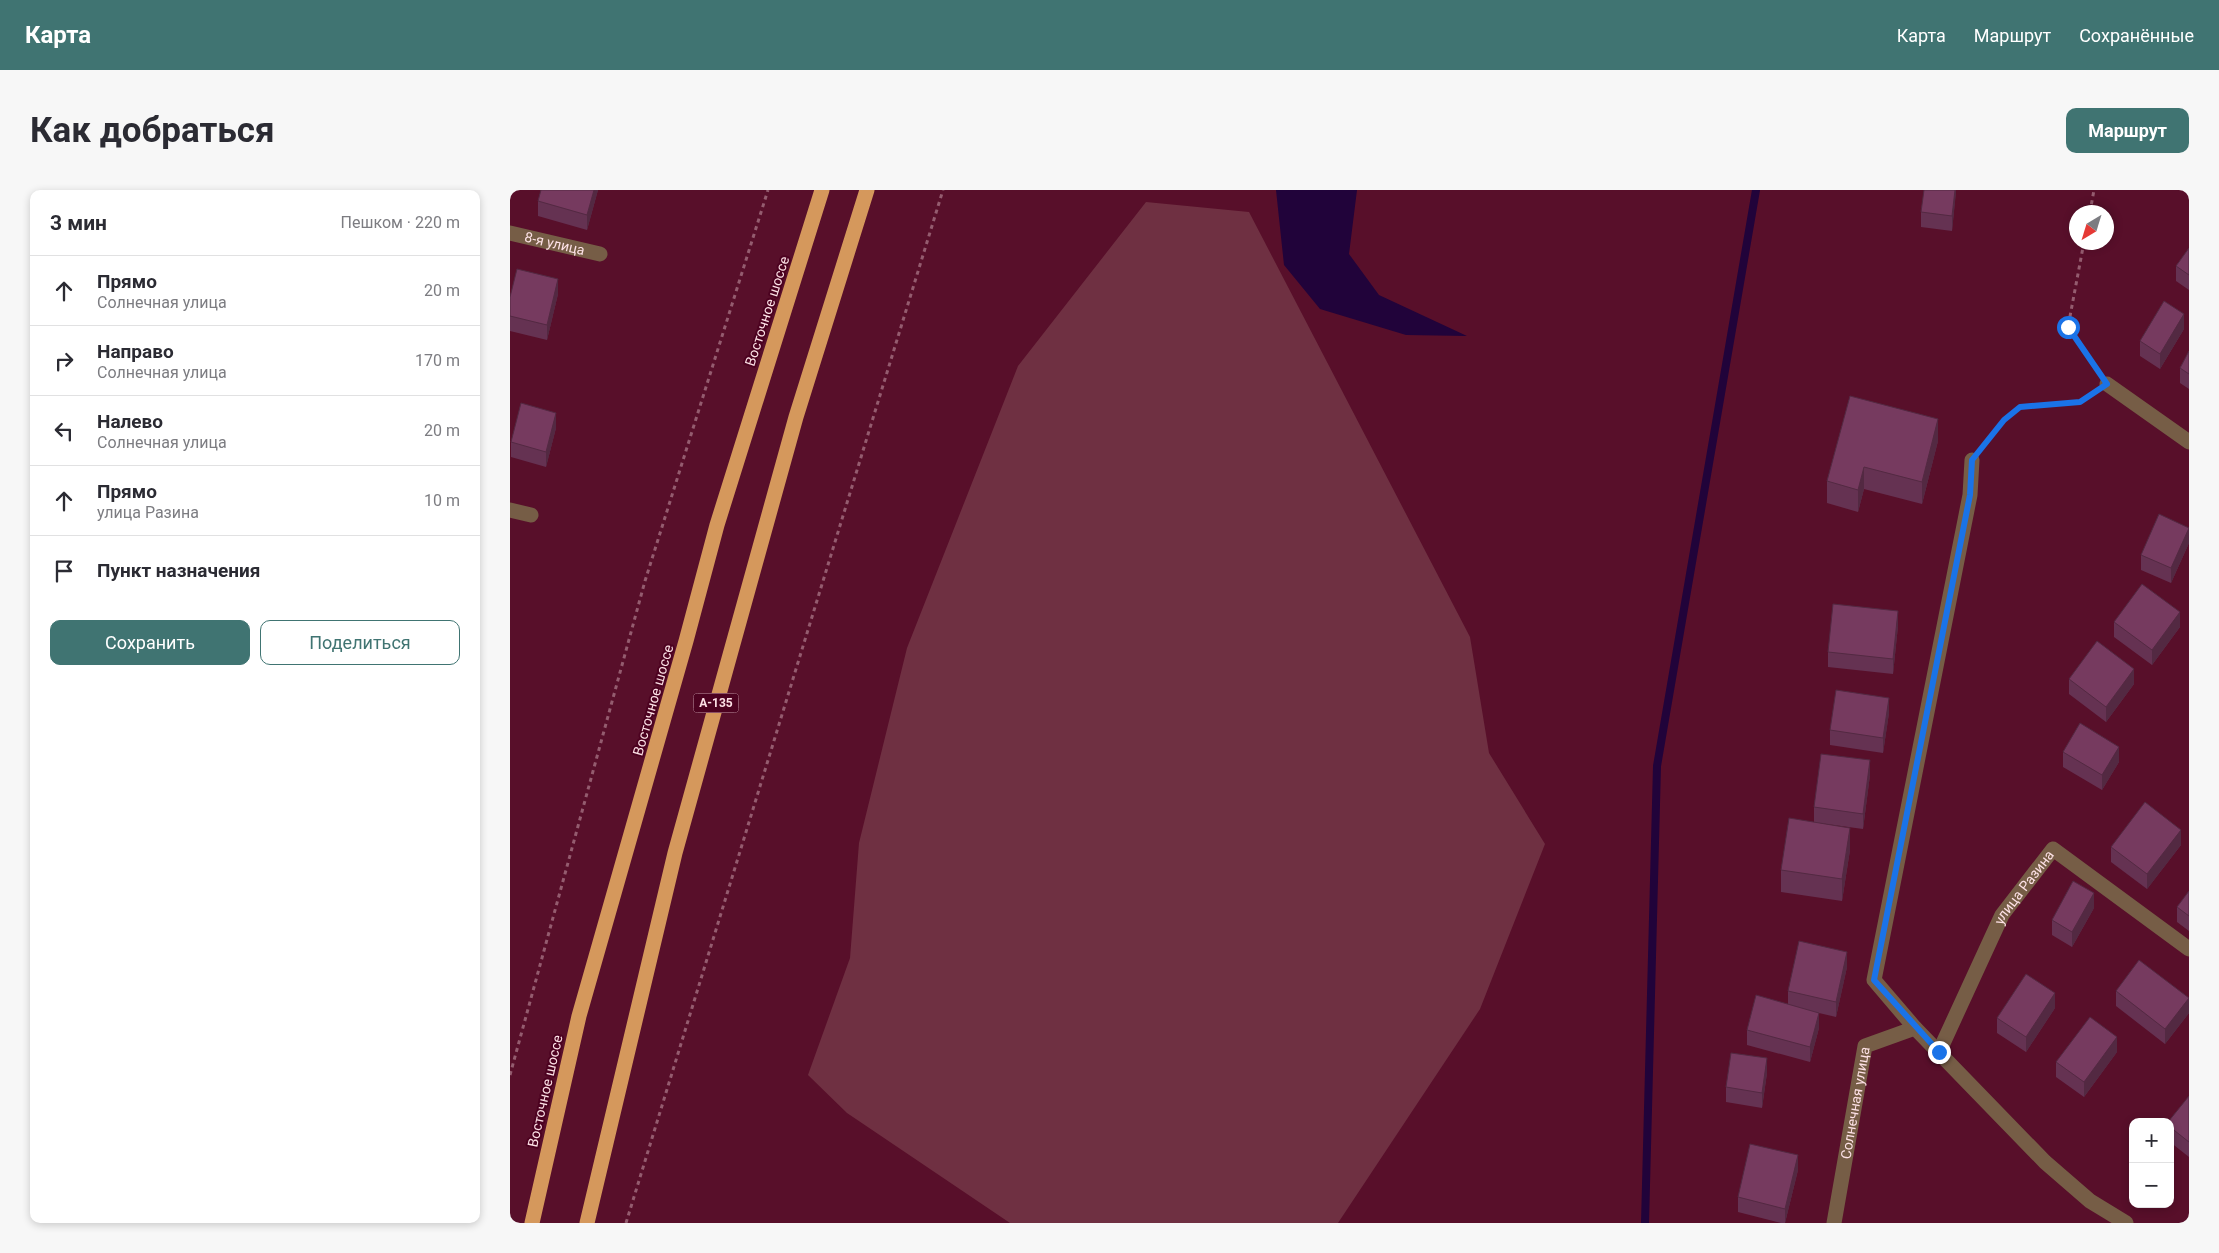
<!DOCTYPE html>
<html lang="ru">
<head>
<meta charset="utf-8">
<style>
  :root { --surface:#fff; --page:#f7f7f7; --text:#2b2b33; --muted:#7c7c81; --line:#e1e1e2; --accent:#407472 }
  body { margin:0; font-family:Roboto,sans-serif; background:var(--page); color:var(--text) }
  .controls { position:absolute; right:15px; bottom:15px; display:grid; overflow:hidden; border-radius:10px; box-shadow:0 2px 8px #0003 }
  .controls button { width:45px; height:45px; display:grid; place-items:center; padding:0; border:0; border-bottom:1px solid var(--line); background:var(--surface); color:var(--text); font:25px sans-serif }
  .compass { position:absolute; left:1559px; top:15px; width:45px; height:45px; border-radius:50%; background:var(--surface); box-shadow:0 2px 8px #0003; rotate:218deg }
  .stop { position:absolute; width:15px; height:15px; margin:-11px; border:4px solid #1a73e8; border-radius:50%; background:#fff }
  .stop.end { background:#1a73e8; border-color:#fff; box-shadow:0 1px 5px #0008 }
  .list { margin:0; padding:0; list-style:none }
  h2 { display:flex; justify-content:space-between; align-items:center; height:65px; margin:0; padding:0 20px; font-size:21px }
  h2 small { font-size:16px; font-weight:400; color:var(--muted) }
  .list li { display:grid; grid-template-columns:32px 1fr auto; gap:15px; align-items:center; box-sizing:border-box; height:70px; padding:0 20px; border-top:1px solid var(--line) }
  .list b { display:block; font-size:19px; white-space:nowrap }
  .list p { margin:0; font-size:16px; white-space:nowrap; color:var(--muted) }
  .list em { font-size:16px; font-style:normal; color:var(--muted) }
  .actions { display:flex; gap:10px; padding:15px 20px }
  .actions a { flex:1; padding:11px 0; border:1px solid var(--accent); border-radius:10px; text-align:center; font-size:18px; color:var(--accent) }
  .actions .main { background:var(--accent); color:#fff }
  .icon { flex:none; width:28px; height:28px; fill:none; stroke:currentColor; stroke-width:2; stroke-linecap:round; stroke-linejoin:round }
  .map { position:relative; flex:none; width:1679px; height:1033px; overflow:hidden; border-radius:10px }
  header { display:flex; align-items:center; gap:30px; box-sizing:border-box; height:70px; padding:0 25px; background:var(--accent); color:#fff }
  header strong { font-size:24px }
  nav { display:flex; gap:28px; margin-inline-start:auto; font-size:18px }
  .intro { display:flex; align-items:center; justify-content:space-between; box-sizing:border-box; height:120px; padding:0 30px }
  h1 { margin:0; font-size:35px }
  .button { padding:12px 22px; border-radius:10px; background:var(--accent); color:#fff; font-size:18px; font-weight:700 }
  main { display:flex; gap:30px; padding:0 30px }
  aside { flex:1; background:var(--surface); border-radius:10px; box-shadow:0 2px 8px #0003 }
  .map>svg:first-child { display:block }
</style>
</head>
<body>
<header>
<strong>Карта</strong>
<nav><a>Карта</a><a>Маршрут</a><a>Сохранённые</a></nav>
</header>
<div class="intro"><h1>Как добраться</h1><a class="button">Маршрут</a></div>
<main>
<aside>
<h2>3 мин<small>Пешком · 220 m</small></h2>
<ul class="list">
<li><svg class="icon" aria-label="ahead" viewBox="0 0 24 24"><path d="M12 20V5M6 11l6-6 6 6"/></svg><div><b>Прямо</b><p>Солнечная улица</p></div><em>20 m</em></li>
<li><svg class="icon" aria-label="right" viewBox="0 0 24 24"><path d="M7 20v-9h11M14 6l5 5-5 5"/></svg><div><b>Направо</b><p>Солнечная улица</p></div><em>170 m</em></li>
<li><svg class="icon" aria-label="left" viewBox="0 0 24 24"><path d="M17 20v-9H6M10 6l-5 5 5 5"/></svg><div><b>Налево</b><p>Солнечная улица</p></div><em>20 m</em></li>
<li><svg class="icon" aria-label="ahead" viewBox="0 0 24 24"><path d="M12 20V5M6 11l6-6 6 6"/></svg><div><b>Прямо</b><p>улица Разина</p></div><em>10 m</em></li>
<li><svg class="icon" aria-label="arrive" viewBox="0 0 24 24"><path d="M6 21V4h12l-3 4 3 4H6"/></svg><div><b>Пункт назначения</b></div></li>
</ul>
<div class="actions"><a class="main">Сохранить</a><a>Поделиться</a></div>
</aside>
<div class="map">
<svg width="1679" height="1033" viewBox="0 0 1679 1033">
  <rect width="100%" height="100%" fill="#580f2a"/>
  <path fill="#6f3042" d="M636 12 739 22 960 447 979 563 1035 654 970 819 828 1033H500L337 923 298 885 340 768 349 653 397 458 508 176Z"/>
  <path fill="#21033a" d="M766 0H847L839 64 869 105 957 146 896 145 810 119 774 75Z"/>
  <g fill="none" stroke-linecap="round" stroke-linejoin="round">
    <path stroke="#21033a" stroke-width="8" d="M1135 1033 1147 576 1246 0"/>
    <path stroke="#945c6f" stroke-width="3" stroke-dasharray="4 4" stroke-linecap="butt" d="M1580 22 1584 0
      M1574 52 1558 137 1585 177
      M1475 255 1494 230 1510 217 1570 212 1580 205
      M0 885 135 391 258 0
      M116 1033 433 0"/>
    <g stroke="#765d46" stroke-width="15">
      <path id="s1" d="M0 43 90 64"/>
      <path d="M1597 194 1679 252"/>
      <path d="M0 320 21 325"/>
      <path d="M1405 838 1535 972 1580 1011 1616 1033"/>
      <path id="s2" d="M1429 862 1492 725 1543 659 1679 759"/>
      <path id="s3" d="M1324 1033 1355 856 1405 838 1364 790 1460 305 1462 270"/>
    </g>
    <path stroke="#d5985c" stroke-width="15" d="M22 1033 69 826 176 451 207 335 312 0
      M77 1033 165 663 286 227 357 0"/>
  </g>
  <path fill="#653252" d="M31 0H88L77 40 28 26V11Z
    M1446 0 1442 41 1411 37V22Z
    M1679 58V100L1666 91V76Z
    M48 104 37 150 0 141V107Z
    M1674 139 1650 179 1630 166V151Z
    M1679 161V199L1670 193V178Z
    M1340 206 1428 251 1412 314 1354 299 1348 322 1317 313V291Z
    M46 238 36 277 1 267V252Z
    M1679 338V353L1661 393 1631 380V365Z
    M1604 432 1670 437 1642 475 1604 447Z
    M1388 436 1383 484 1318 477V462Z
    M1559 489 1624 494 1596 532 1559 504Z
    M1379 523 1373 563 1320 555V540Z
    M1553 562 1609 572 1592 600 1553 577Z
    M1360 585 1353 639 1309 633 1340 660 1332 711 1271 702V680L1304 632V617Z
    M1671 655 1637 699 1601 672V657Z
    M1679 701V741L1667 732V717Z
    M1584 718 1562 757 1542 745V730Z
    M1337 777 1326 827 1309 823V838L1300 872 1237 855V840L1278 814V801Z
    M1606 801 1679 823 1655 854 1606 816Z
    M1545 818 1516 862 1487 843V828Z
    M1607 862 1574 907 1546 887V872Z
    M1257 883 1252 918 1216 912V897Z
    M1679 906V967L1660 952V932Z
    M1288 980 1275 1033H1271L1228 1022V1007Z"/>
  <path fill="#532942" d="M84 0H88L77 40V25Z
    M1445 0H1446V3L1442 41V26Z
    M48 89V104L37 150V135Z
    M1674 124V139L1650 179V164Z
    M46 223V238L36 277V262Z
    M1428 229V251L1412 314V292Z
    M1354 277V299L1348 322V300Z
    M1679 338V353L1661 393V378Z
    M1388 421V436L1383 484V469Z
    M1670 422V437L1642 475V460Z
    M1624 479V494L1596 532V517Z
    M1379 508V523L1373 563V548Z
    M1609 557V572L1592 600V585Z
    M1360 570V585L1353 639V624Z
    M1340 638V660L1332 711V689Z
    M1671 640V655L1637 699V684Z
    M1584 703V718L1562 757V742Z
    M1337 762V777L1326 827V812Z
    M1545 803V818L1516 862V847Z
    M1679 808V823L1655 854V839Z
    M1309 823V838L1300 872V857Z
    M1607 847V862L1574 907V892Z
    M1257 868V883L1252 918V903Z
    M1288 965V980L1275 1033V1019Z"/>
  <path fill="#763a5f" stroke="#532942" d="M31 0H84L77 25 28 11Z
    M1414 0H1445L1442 26 1411 22Z
    M1679 58V85L1666 76Z
    M7 79 48 89 37 135 0 126V107Z
    M1654 111 1674 124 1650 164 1630 151Z
    M1679 161V184L1670 178Z
    M1340 206 1428 229 1412 292 1354 277 1348 300 1317 291Z
    M11 213 46 223 36 262 1 252Z
    M1649 324 1679 338 1661 378 1631 365Z
    M1632 394 1670 422 1642 460 1604 432Z
    M1323 414 1388 421 1383 469 1318 462Z
    M1587 451 1624 479 1596 517 1559 489Z
    M1326 500 1379 508 1373 548 1320 540Z
    M1570 533 1609 557 1592 585 1553 562Z
    M1311 564 1360 570 1353 624 1304 617Z
    M1635 612 1671 640 1637 684 1601 657Z
    M1279 628 1340 638 1332 689 1271 680Z
    M1563 691 1584 703 1562 742 1542 730Z
    M1679 701V726L1667 717Z
    M1289 751 1337 762 1326 812 1278 801Z
    M1629 770 1679 808 1655 839 1606 801Z
    M1516 784 1545 803 1516 847 1487 828Z
    M1246 805 1309 823 1300 857 1237 840Z
    M1580 827 1607 847 1574 892 1546 872Z
    M1221 863 1257 868 1252 903 1216 897Z
    M1679 906V952L1660 937V932H1658Z
    M1240 954 1288 965 1275 1019 1228 1007Z"/>
  <g fill="none" stroke-linecap="round" stroke-linejoin="round">
    <path stroke="#1a73e8" stroke-width="6" d="M1429 862 1364 790 1460 305 1462 270 1494 230 1510 217 1570 212 1597 194 1558 137"/>
  </g>
  <g text-anchor="middle" dominant-baseline="central" stroke-width="4" stroke-linejoin="round" paint-order="stroke">
    <rect fill="#4c0220" stroke="#c89eab" stroke-width="1" x="183.5" y="503.5" width="45" height="19" rx="4"/>
    <g font-size="12" font-weight="bold" fill="#fde1e6">
      <text x="206" y="513">А-135</text>
    </g>
    <g font-size="14" fill="#fde1e6" stroke="#4c0220">
      <text stroke="none"><textPath href="#s1" startOffset="46">8-я улица</textPath></text>
      <text transform="translate(257 121) rotate(-72)">Восточное шоссе</text>
      <text transform="translate(143 510) rotate(-74)">Восточное шоссе</text>
      <text stroke="none"><textPath href="#s2" startOffset="186">улица Разина</textPath></text>
      <text transform="translate(35 901) rotate(-77)">Восточное шоссе</text>
      <text stroke="none"><textPath href="#s3" startOffset="122">Солнечная улица</textPath></text>
    </g>
  </g>
</svg>
<div class="controls">
<button>+</button>
<button>−</button>
</div>
<svg class="compass" viewBox="-18 -18 36 36"><path d="M0-13l5 13h-10z" fill="#e53935"/><path d="M0 13l5-13h-10z" fill="#7c7c81"/></svg>
<div class="stop" style="left:1558px;top:137px"></div>
<div class="stop end" style="left:1429px;top:862px"></div>
</div>
</main>
</body>
</html>
